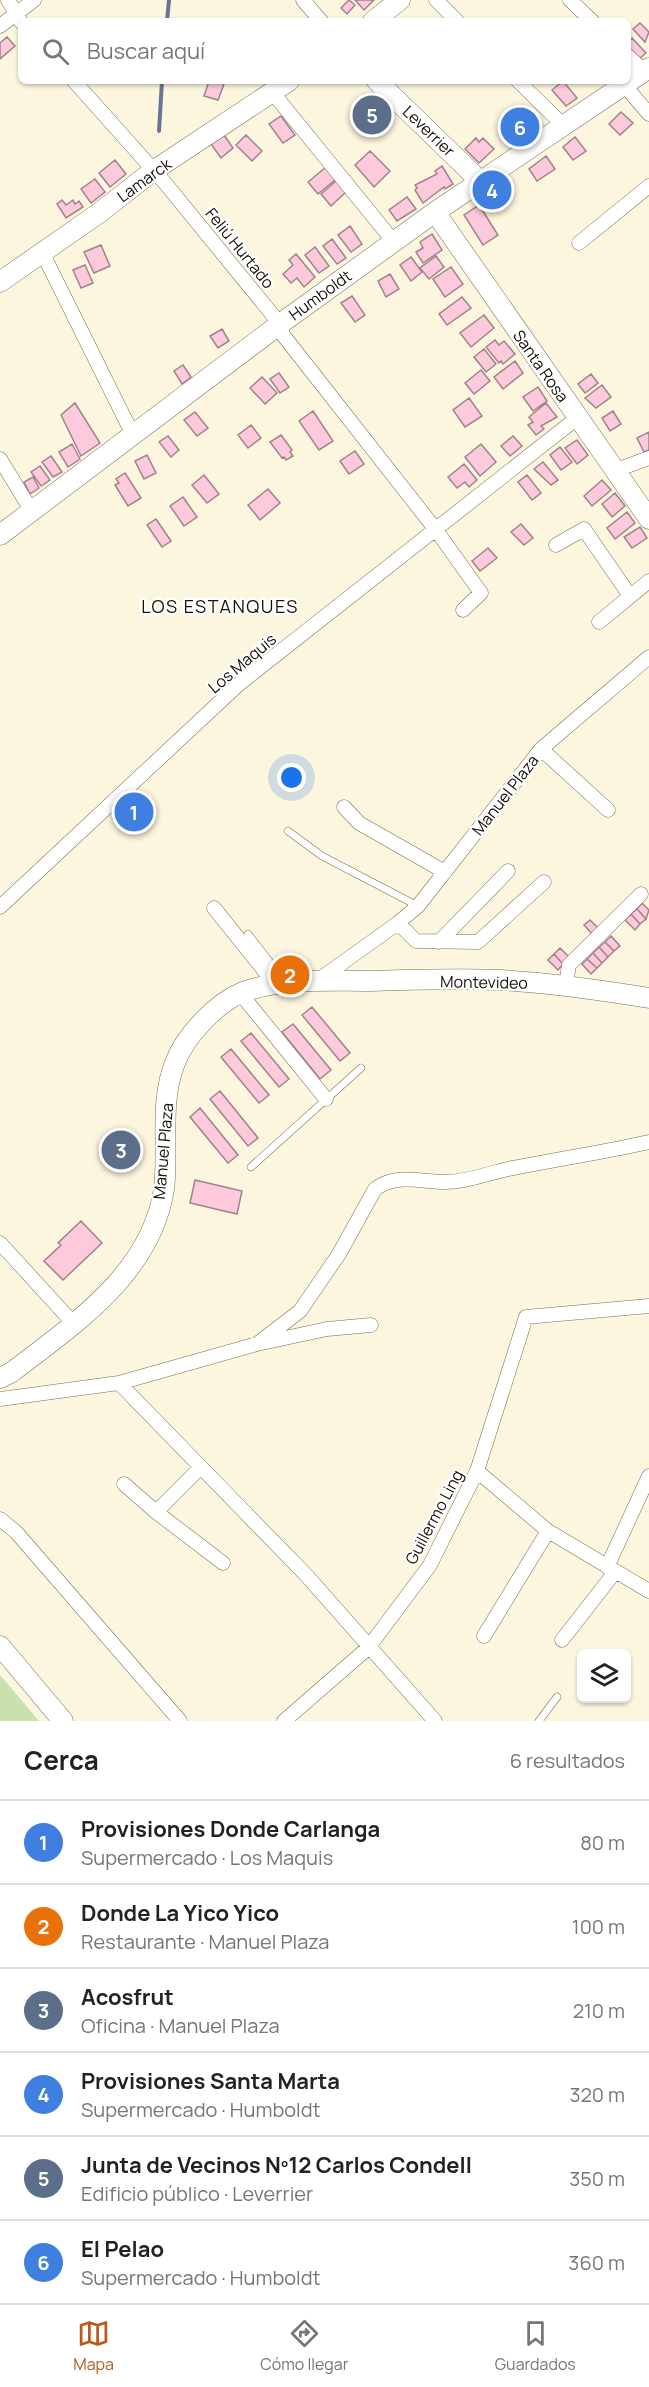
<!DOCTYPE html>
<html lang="es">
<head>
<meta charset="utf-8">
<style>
  :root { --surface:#fff; --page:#f6f6f6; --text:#222; --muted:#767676; --line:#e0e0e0; --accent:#bb591c }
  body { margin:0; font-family:Manrope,sans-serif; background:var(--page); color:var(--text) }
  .controls { position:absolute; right:18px; bottom:18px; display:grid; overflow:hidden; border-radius:9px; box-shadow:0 2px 4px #0004 }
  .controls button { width:54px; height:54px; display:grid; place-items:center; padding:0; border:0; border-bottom:2px solid var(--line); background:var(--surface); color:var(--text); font:30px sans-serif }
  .you { position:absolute; left:292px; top:778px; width:21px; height:21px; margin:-15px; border:4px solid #fff; border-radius:50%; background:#1a73e8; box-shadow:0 0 0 9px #1a73e833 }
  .badge { display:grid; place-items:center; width:39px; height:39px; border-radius:50%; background:var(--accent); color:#fff; font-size:20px; font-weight:700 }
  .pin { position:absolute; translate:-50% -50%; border:3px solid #fff; box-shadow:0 2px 6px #0006 }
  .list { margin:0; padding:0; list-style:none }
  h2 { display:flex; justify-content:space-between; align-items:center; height:78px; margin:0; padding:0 24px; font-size:26px }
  h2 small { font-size:20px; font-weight:400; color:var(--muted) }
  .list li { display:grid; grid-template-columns:39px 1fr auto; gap:18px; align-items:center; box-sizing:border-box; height:84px; padding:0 24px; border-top:2px solid var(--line) }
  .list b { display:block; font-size:22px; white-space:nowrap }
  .list p { margin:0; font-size:20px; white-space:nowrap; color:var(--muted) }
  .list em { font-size:20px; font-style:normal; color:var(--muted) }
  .icon { flex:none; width:33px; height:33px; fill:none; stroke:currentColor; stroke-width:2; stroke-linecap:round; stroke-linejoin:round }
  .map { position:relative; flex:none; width:649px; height:1721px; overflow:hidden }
  .search { position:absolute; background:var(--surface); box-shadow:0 2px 4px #0004; left:18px; right:18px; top:18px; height:66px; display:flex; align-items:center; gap:15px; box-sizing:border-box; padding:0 21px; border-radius:9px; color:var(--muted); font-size:22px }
  .sheet { height:582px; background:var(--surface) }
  nav { display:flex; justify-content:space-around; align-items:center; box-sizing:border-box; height:84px; border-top:2px solid var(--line); background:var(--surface); font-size:16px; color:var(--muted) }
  nav a { display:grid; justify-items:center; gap:3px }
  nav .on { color:var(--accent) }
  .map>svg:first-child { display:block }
</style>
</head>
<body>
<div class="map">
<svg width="649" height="1721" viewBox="0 0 649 1721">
  <rect width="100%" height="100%" fill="#fdf6df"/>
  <path fill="#c9e1af" d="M0 1675 39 1721H0Z"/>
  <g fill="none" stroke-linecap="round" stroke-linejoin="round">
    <path stroke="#667694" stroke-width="4" d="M167 21 169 0
      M159 131 162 81"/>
  </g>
  <path fill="#fccadb" stroke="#a0828c" stroke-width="1.5" d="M349 0 355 5 347 14 341 8Z
    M355 0H374L364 10Z
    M640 23 649 32 645 42 633 29Z
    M7 37 15 46 0 59V43Z
    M632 38 646 53 639 59 628 47V42Z
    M209 81 224 84 218 100 204 96Z
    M563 81 577 98 566 106 552 90Z
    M529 110 539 125 511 144 500 129Z
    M621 112 633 123 620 135 609 124Z
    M281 116 295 135 283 143 269 124Z
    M224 135 233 148 221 158 211 144Z
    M246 135 262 151 252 161 236 145Z
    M575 137 586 151 573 160 563 147Z
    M476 138 479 142 483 138 494 149 479 163 465 149Z
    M370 151 390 171 374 187 355 165Z
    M546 156 555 169 537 181 529 169Z
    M115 160 126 174 110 187 99 173Z
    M442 166 453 184 445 189 444 187 423 203 415 190 417 188 415 185 437 174 435 171Z
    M326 167 336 179 318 194 308 182Z
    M95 179 105 192 91 203 81 189Z
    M336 181 346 192 331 206 321 194Z
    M407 197 416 209 397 221 389 210Z
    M62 200 66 205 73 200 75 204 79 201 83 207 66 218 57 204Z
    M479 205 498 235 483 245 464 215Z
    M350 226 362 244 351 252 338 235Z
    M432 234 442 250 423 263 416 252 423 248 420 242Z
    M332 239 346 258 337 264 323 246Z
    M101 245 110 266 94 273 84 252Z
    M315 247 329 266 319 273 305 255Z
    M296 254 315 277 304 287 297 278 291 283 283 274 293 265 289 260Z
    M436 256 444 267 429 279 420 268Z
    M411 257 422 272 411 281 400 265Z
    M85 265 93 283 81 288 73 270Z
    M451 267 463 284 445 297 433 279Z
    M390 274 399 289 386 297 378 281Z
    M352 296 365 315 355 322 341 303Z
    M462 297 471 308 447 325 439 314Z
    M484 315 494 328 471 347 460 333Z
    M222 329 229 341 218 348 210 336Z
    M495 340 499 345 504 341 515 354 503 364 501 361 499 363 486 347Z
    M484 349 496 364 486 372 474 357Z
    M515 361 523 373 503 389 494 377Z
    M183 365 191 377 182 384 174 371Z
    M481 370 490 381 474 394 465 383Z
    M279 373 289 387 280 393 270 379Z
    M591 374 598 383 585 393 578 384Z
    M262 377 277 393 265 404 250 388Z
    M602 385 611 397 596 408 585 398Z
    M538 387 547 401 533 411 523 397Z
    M469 398 482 416 465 427 453 410Z
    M75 403 100 443 81 456 61 415Z
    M546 403 557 417 541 426 544 429 536 435 528 425 533 422 529 417Z
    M313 411 333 441 319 450 299 421Z
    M613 411 621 424 610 431 602 418Z
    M195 412 208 428 197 436 184 420Z
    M251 425 261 438 248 448 238 435Z
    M649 432V450L644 452 637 438Z
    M281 435 292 450 290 452 293 456 286 460 284 457 282 458 270 442Z
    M168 436 179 450 171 457 159 442Z
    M513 436 522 446 510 456 501 446Z
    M577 440 588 455 577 464 565 448Z
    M72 444 80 459 68 467 59 452Z
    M481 444 496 462 480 476 465 457Z
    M560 447 572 462 561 470 550 455Z
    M355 451 364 464 349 474 340 461Z
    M147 455 156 473 144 479 135 461Z
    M51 456 62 472 53 477 42 462Z
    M543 462 558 480 551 485 534 469Z
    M464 464 477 480 469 487 465 482 457 488 448 477Z
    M40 466 50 480 41 486 31 472Z
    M125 473 141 498 128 506 115 485 119 483 116 479Z
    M204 475 219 494 207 503 192 485Z
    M527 475 541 493 532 500 518 482Z
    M33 477 39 488 30 494 24 482Z
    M602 480 611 490 592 506 584 496Z
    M268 489 280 503 260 520 248 505Z
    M615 493 625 506 612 517 602 504Z
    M183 497 197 517 184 526 170 506Z
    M627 512 635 523 615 539 607 528Z
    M156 519 171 541 162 547 147 525Z
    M521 524 533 538 524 545 511 532Z
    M640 527 647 538 632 548 624 537Z
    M488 548 497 558 480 571 472 561Z
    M642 903 649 910 646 919 637 909Z
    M637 909 646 919 640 924 631 914Z
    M631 914 640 924 635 930 625 920Z
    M590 920 599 929 593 935 584 925Z
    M611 936 620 946 614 951 605 942Z
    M605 942 614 951 608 957 599 947Z
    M599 947 608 957 602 963 593 953Z
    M560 948 570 958 563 964 554 954Z
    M593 953 602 963 597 968 587 959Z
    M554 954 563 964 558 970 548 960Z
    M587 959 597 968 591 974 582 964Z
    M312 1007 350 1053 340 1061 302 1015Z
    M293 1024 331 1070 320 1079 282 1032Z
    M251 1033 289 1079 279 1087 241 1041Z
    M231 1049 269 1095 259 1103 221 1057Z
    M220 1091 258 1138 248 1146 210 1099Z
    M200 1108 238 1155 228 1163 190 1117Z
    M195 1180 242 1191 237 1214 190 1203Z
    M81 1221 102 1243 63 1280 44 1261 61 1245 58 1243Z"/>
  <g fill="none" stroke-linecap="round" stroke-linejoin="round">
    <g stroke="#766d54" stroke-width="8">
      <path id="lane" d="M288 831 322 856 418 906
        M248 934 283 979
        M251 1167 361 1068
        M539 1721 557 1697"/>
    </g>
    <g stroke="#766d54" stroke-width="15">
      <path id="street" d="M8 0 21 22
        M303 0 321 21
        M436 0 457 21
        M570 0 592 21
        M0 26 34 0
        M628 56 645 72
        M74 81 165 183 267 308 280 324 283 335 436 530 481 593 463 610
        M518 81 565 127
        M625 86 649 114
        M273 93 394 242
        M579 243 649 186
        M43 254 133 435
        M0 459 31 510
        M616 470 649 458
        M556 545 584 529 630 596
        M599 622 649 581
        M541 749 608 810
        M344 807 359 823 445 872
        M0 907 239 684 577 418
        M214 908 275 984
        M398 923 416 941 478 942 544 882
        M439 942 508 871
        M317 981 398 923 418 906 541 749 649 657
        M566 985 569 965 641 894
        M240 993 326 1099
        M0 1243 74 1324
        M257 1344 300 1311 339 1254 375 1189C397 1173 420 1182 446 1182 469 1182 490 1172 513 1168 559 1159 604 1152 649 1142
        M119 1383 307 1576 435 1721
        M0 1399 119 1383 257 1344 327 1329 371 1325
        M201 1467 156 1512 223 1563
        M477 1471 548 1531 649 1591
        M124 1484 156 1512
        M0 1519 16 1532 180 1721
        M607 1567 649 1476
        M484 1636 548 1531
        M562 1640 615 1572
        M284 1721 368 1648 430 1565 477 1471 526 1317 649 1306"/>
    </g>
    <g stroke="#766d54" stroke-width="21">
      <path id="secondary" d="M373 21 400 0
        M377 81 481 182
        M435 212 649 519
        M0 282 99 213 153 171 289 81
        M0 535 280 324 435 212 649 68
        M0 1378 12 1372C74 1324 151 1274 164 1189 169 1148 159 1102 175 1063 185 1036 216 1003 243 992 282 978 328 981 369 981 412 980 457 978 500 980 550 983 600 990 649 998
        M0 1646 63 1721"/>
    </g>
    <use href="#lane" stroke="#fff" stroke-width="7"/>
    <use href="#street" stroke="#fff" stroke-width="14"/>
    <use href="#secondary" stroke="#fff" stroke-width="20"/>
  </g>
  <g text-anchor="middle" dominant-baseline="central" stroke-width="4.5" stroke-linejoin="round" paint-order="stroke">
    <g font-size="16" fill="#141007" stroke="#fff">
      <text transform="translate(429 131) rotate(44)">Leverrier</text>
      <text transform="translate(144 180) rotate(-36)">Lamarck</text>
      <text transform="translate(240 248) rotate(51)">Feliú Hurtado</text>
      <text transform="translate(320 295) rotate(-36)">Humboldt</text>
      <text transform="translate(541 366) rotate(55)">Santa Rosa</text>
      <text transform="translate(242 663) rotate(-40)">Los Maquis</text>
      <text transform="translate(505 795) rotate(-52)">Manuel Plaza</text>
      <text transform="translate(484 982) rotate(1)">Montevideo</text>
      <text transform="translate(163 1151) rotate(-85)">Manuel Plaza</text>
      <text transform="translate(434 1517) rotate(-62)">Guillermo Ling</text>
    </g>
    <g font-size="18" letter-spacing="1.5" fill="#141007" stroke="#fff">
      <text x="220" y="606">LOS ESTANQUES</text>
    </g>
  </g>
</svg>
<div class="controls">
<button><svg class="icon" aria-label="layers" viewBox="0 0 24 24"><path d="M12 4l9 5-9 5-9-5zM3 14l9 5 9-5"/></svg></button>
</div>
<div class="you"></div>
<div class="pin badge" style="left:134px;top:812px;background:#3f7fe0">1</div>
<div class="pin badge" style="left:290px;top:975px;background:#e8710a">2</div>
<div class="pin badge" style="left:121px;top:1150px;background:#5c6f8a">3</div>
<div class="pin badge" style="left:492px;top:190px;background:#3f7fe0">4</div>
<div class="pin badge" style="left:372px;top:115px;background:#5c6f8a">5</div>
<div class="pin badge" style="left:520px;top:127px;background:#3f7fe0">6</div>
<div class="search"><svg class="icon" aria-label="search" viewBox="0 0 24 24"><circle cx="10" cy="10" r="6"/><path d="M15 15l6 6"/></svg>Buscar aquí</div>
</div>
<section class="sheet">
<h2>Cerca<small>6 resultados</small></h2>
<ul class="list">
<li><span class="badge" style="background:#3f7fe0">1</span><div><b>Provisiones Donde Carlanga</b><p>Supermercado · Los Maquis</p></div><em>80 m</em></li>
<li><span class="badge" style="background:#e8710a">2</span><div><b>Donde La Yico Yico</b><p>Restaurante · Manuel Plaza</p></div><em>100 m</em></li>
<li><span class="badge" style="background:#5c6f8a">3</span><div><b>Acosfrut</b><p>Oficina · Manuel Plaza</p></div><em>210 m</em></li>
<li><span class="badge" style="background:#3f7fe0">4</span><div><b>Provisiones Santa Marta</b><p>Supermercado · Humboldt</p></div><em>320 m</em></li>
<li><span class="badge" style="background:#5c6f8a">5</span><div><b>Junta de Vecinos Nº12 Carlos Condell</b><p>Edificio público · Leverrier</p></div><em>350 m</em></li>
<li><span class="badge" style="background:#3f7fe0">6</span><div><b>El Pelao</b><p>Supermercado · Humboldt</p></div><em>360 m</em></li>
</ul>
</section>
<nav>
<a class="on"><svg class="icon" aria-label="map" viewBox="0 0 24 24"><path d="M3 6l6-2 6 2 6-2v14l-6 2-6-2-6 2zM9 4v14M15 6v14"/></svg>Mapa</a>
<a><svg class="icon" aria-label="directions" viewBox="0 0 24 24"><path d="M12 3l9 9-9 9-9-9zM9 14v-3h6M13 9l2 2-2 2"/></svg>Cómo llegar</a>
<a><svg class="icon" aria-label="saved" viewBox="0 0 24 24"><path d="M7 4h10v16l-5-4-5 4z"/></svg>Guardados</a>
</nav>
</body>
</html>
